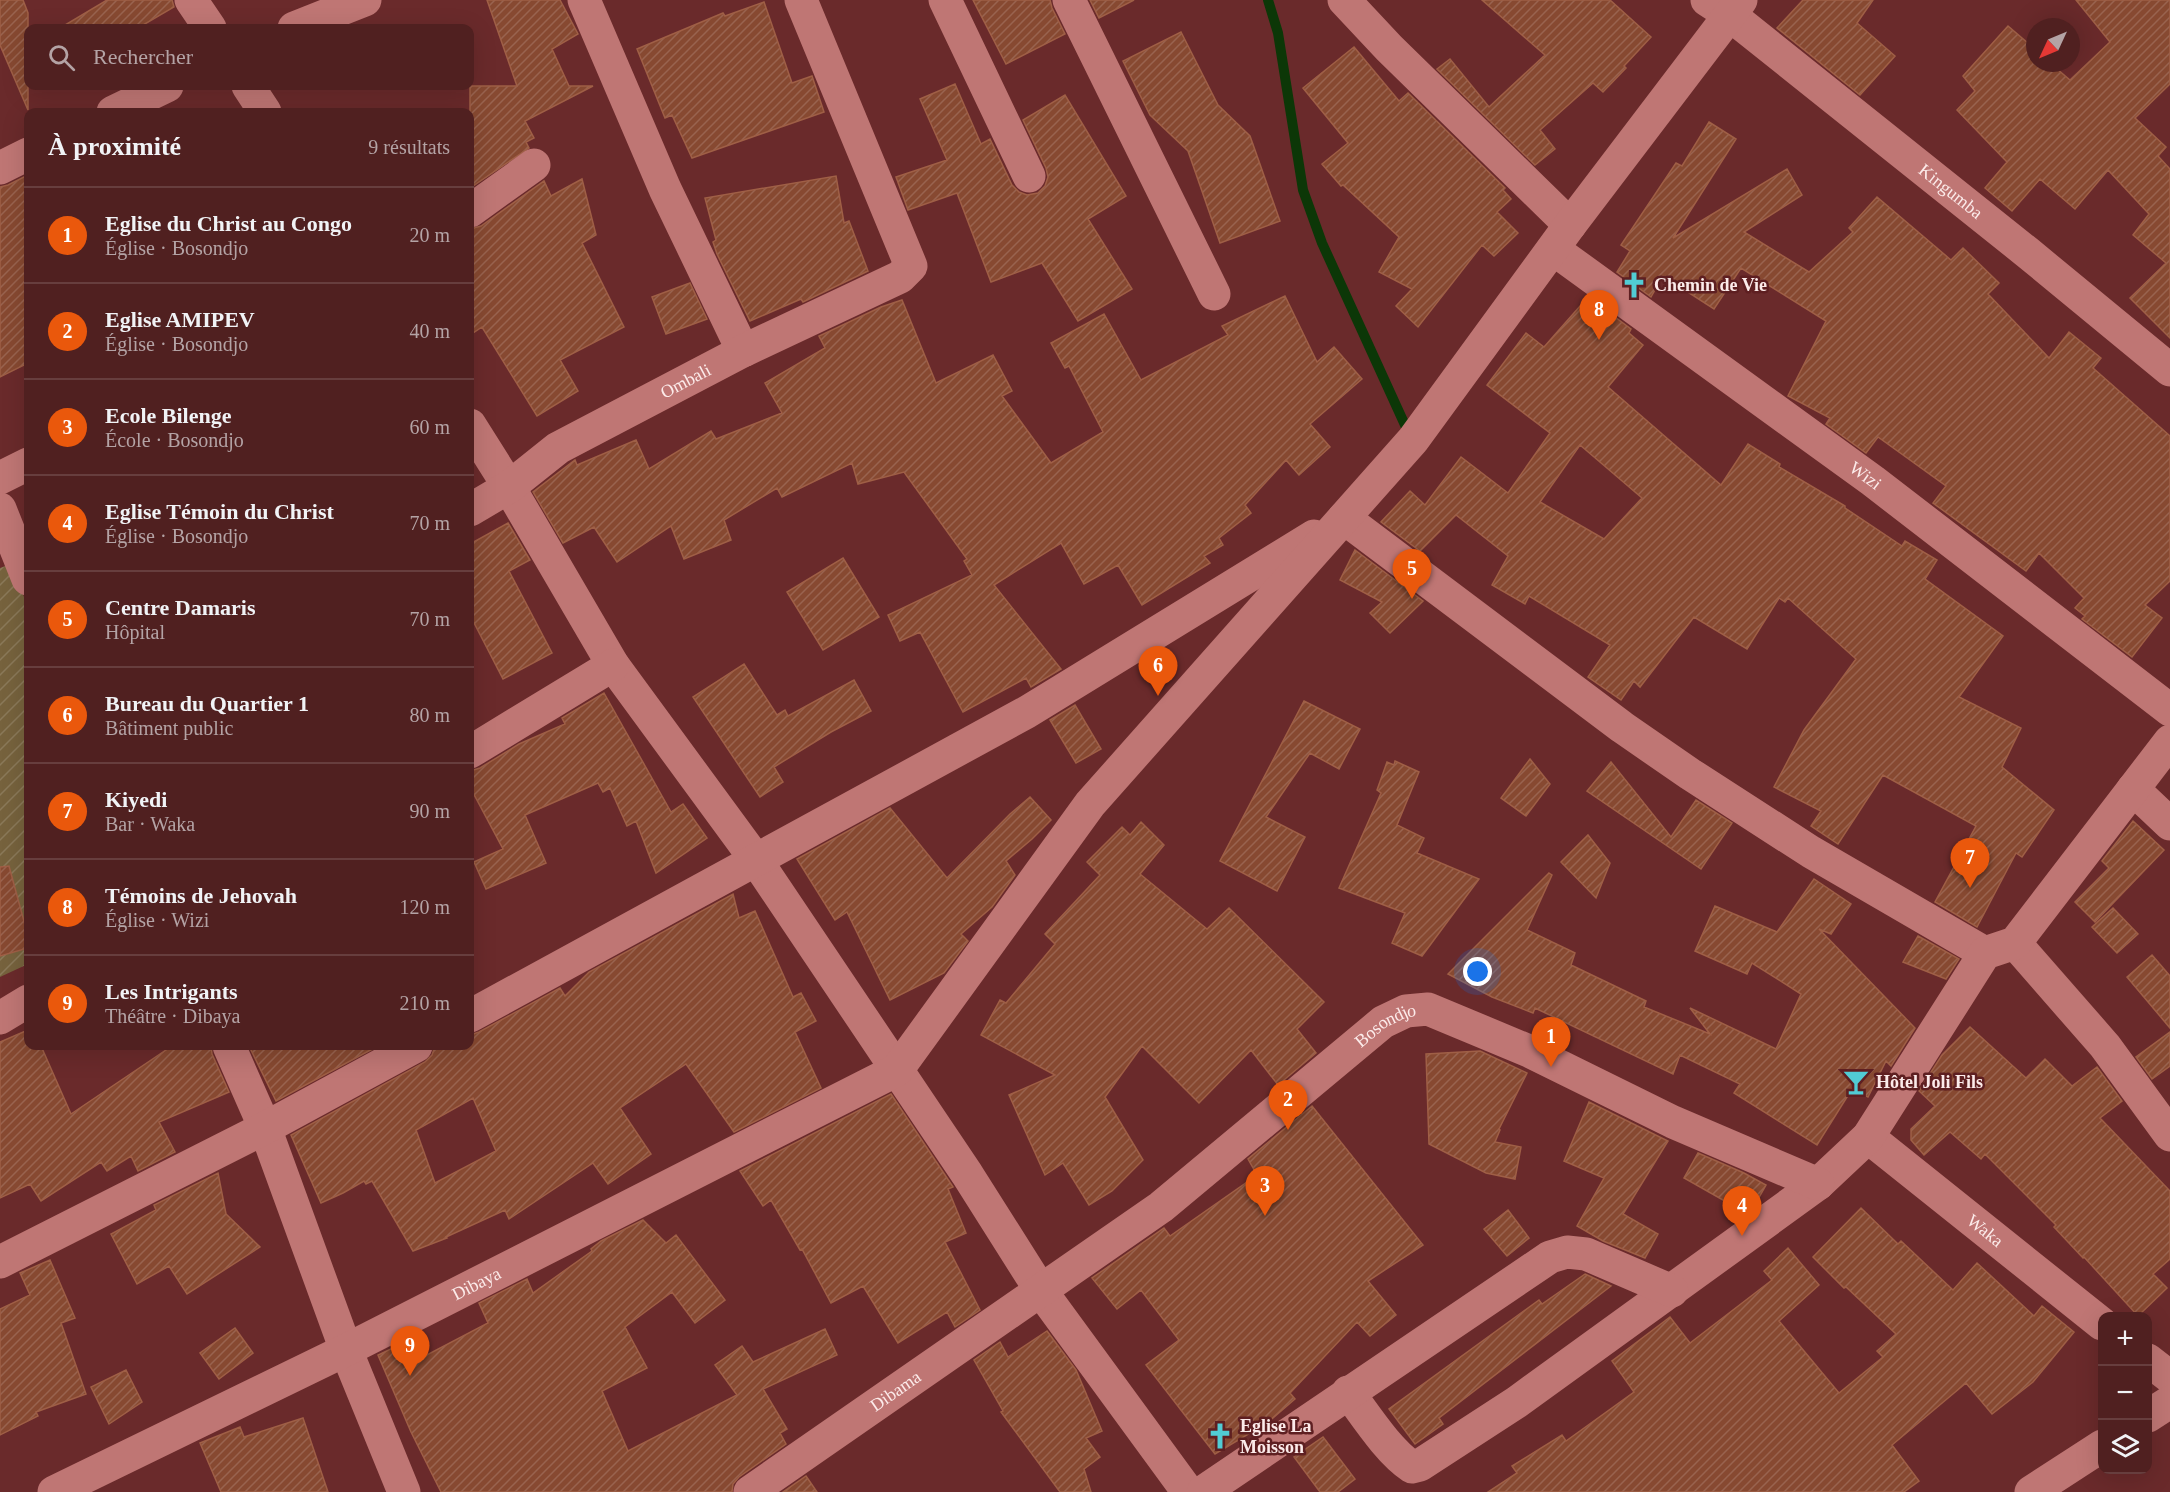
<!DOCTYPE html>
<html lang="fr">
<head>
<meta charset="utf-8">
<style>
  :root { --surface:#502020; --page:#5a2d2d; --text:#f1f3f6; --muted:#b4a3a5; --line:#673e3e; --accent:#ea580c }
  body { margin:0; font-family:Georgia,serif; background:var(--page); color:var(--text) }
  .controls { position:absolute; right:18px; bottom:18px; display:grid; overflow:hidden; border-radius:12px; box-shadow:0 6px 24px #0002 }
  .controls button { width:54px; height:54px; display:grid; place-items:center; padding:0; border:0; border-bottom:2px solid var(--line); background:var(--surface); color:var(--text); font:30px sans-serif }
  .compass { position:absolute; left:2026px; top:18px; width:54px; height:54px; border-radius:50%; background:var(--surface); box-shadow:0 6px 24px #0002; rotate:226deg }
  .you { position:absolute; left:1478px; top:972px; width:21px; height:21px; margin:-15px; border:4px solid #fff; border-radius:50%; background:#1a73e8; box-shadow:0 0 0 9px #1a73e833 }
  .badge { display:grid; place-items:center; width:39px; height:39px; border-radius:50%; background:var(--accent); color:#fff; font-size:20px; font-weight:700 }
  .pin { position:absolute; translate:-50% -50px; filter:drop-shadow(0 2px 3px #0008) }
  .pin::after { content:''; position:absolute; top:32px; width:21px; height:18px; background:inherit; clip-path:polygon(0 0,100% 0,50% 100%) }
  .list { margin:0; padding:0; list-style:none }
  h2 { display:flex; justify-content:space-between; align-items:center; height:78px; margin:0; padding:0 24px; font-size:26px }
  h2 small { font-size:20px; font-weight:400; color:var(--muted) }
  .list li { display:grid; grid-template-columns:39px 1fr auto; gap:18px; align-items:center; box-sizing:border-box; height:96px; padding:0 24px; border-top:2px solid var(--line) }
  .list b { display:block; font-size:22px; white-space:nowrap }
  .list p { margin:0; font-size:20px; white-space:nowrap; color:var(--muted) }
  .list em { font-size:20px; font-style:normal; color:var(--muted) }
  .icon { flex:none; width:33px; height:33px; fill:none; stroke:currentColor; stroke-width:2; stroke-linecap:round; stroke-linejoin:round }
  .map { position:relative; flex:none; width:2170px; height:1492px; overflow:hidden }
  .search { position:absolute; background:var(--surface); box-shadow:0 6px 24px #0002; left:24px; top:24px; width:450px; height:66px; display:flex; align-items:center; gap:15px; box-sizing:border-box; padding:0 21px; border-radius:12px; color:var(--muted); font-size:22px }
  .panel { position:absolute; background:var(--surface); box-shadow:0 6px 24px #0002; left:24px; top:108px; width:450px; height:942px; border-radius:12px }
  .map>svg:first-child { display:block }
</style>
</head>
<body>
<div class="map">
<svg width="2170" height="1492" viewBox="0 0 2170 1492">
  <defs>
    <pattern id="garden-furrows" width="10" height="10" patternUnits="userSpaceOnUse" patternTransform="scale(1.5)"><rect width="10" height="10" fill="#76623d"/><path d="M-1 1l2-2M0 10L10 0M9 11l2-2" fill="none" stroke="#8a7959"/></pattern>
    <pattern id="building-hatch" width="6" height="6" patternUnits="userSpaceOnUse" patternTransform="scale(1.5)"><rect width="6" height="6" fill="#874931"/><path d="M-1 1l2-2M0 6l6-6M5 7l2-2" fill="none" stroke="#99634f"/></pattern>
  </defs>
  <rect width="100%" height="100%" fill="#6a2a2b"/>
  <path fill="url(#garden-furrows)" d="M11 564 28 607V964L0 977V568Z"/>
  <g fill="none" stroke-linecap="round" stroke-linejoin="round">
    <path stroke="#0c3707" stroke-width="10" d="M1268 0 1278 33 1303 190 1322 243 1410 436"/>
  </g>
  <path fill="url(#building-hatch)" stroke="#9f5f46" stroke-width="1.5" fill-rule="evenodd" d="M0 0H23L28 13V110L0 45Z
    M107 0H172L174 7 138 28H60Z
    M487 0H560L578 34 552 49 569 86H593L525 121 534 138 526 142 529 148 470 188V86H517Z
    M973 0H1050L1052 8 1065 34 1006 64Z
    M1090 0H1134L1099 18Z
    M1482 0H1610L1651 37 1624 66 1626 68 1603 92 1593 83 1540 130 1555 149 1535 165 1437 69 1450 59 1489 107 1545 55Z
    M1803 0H1873L1857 23 1895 56 1860 95 1777 28Z
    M2076 0H2170V84L2135 118 2166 147 2158 156 2170 169V338L2130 298 2166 263 2133 235 2149 214 2108 170 2075 209 2040 179 2012 211 1985 188 2007 162 1957 110 1975 91 1963 76 2008 26 2035 49V63H2050L2070 80 2110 42Z
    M764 2 792 83 812 76 824 112 692 158 672 115 665 118 637 49 723 13 725 16Z
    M1181 32 1218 105 1250 136 1280 221 1220 243 1188 151 1150 115 1123 61Z
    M1354 47 1399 101 1408 93 1505 188 1503 190 1511 199 1497 212 1518 233 1494 256 1482 245 1418 327 1396 306 1412 289 1379 272 1399 237 1343 185 1341 186 1322 164 1348 143 1303 88Z
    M955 84 981 144 990 139 1012 185 1019 192 1027 195 1038 193 1045 186 1048 177 1046 168 1023 120 1065 95 1126 196 1088 219 1132 289 1078 321 1042 263 991 282 957 193 908 210 896 177 947 160 920 99Z
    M1709 122 1736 139 1673 238 1787 169 1802 195 1744 232 1809 272 1853 232 1849 228 1877 197 1951 260 1963 248 1999 283 1988 294 2049 358 2069 332 2101 358 2093 368 2170 436V581L2145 605 2162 618 2132 657 2082 619 2085 616 2075 608 2084 598 2039 553 2026 571 1933 503 1946 486 1878 437 1866 453 1826 424 1830 418 1788 396 1826 321 1741 268 1714 309 1663 276 1651 297 1617 272 1630 251 1621 245 1676 163 1682 166Z
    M28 175V363L0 377V187L8 185Z
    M836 176 844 223 849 221 868 271 803 302 801 299 750 321 717 254 713 242 716 240 705 198Z
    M582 179 596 235 582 243 624 327 560 360 578 391 537 416 482 327 470 335V229L481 226 544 181 551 196Z
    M690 283 707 319 666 334 652 297Z
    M1285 296 1317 362 1334 347 1362 379 1310 424 1330 447 1299 475 1286 460 1245 505 1251 513 1219 538 1223 545 1204 556 1210 563 1142 605 1118 565 1084 584 1061 543 994 585 1061 669 1031 687 1026 678 963 712 920 632 900 641 888 615 972 575 964 561 967 559 904 472 858 484 852 463 782 497 777 488 724 520 731 540 684 559 671 526 617 562 594 527 563 543 533 492 575 460 577 465 636 440 649 469 711 431 716 439 782 413 765 383 825 348 819 336 881 307 902 300 936 383 993 355 1012 391 1002 396 1051 463 1103 432 1069 366 1065 368 1051 343 1104 314 1141 380 1228 335 1222 326Z
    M1588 297 1631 329 1629 333 1643 345 1608 387 1721 485 1748 444 1780 464 1779 467 1845 506V508L1902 546 1905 541 1937 560 1925 579 2003 636 1959 697 2021 728 2002 767 2054 810 2022 857 2016 853 1977 927 1935 902 1976 826 1883 775 1838 844 1811 826 1821 811 1774 787 1804 730 1856 659 1788 598 1785 602 1779 598 1747 649 1694 617 1640 687 1634 681 1621 700 1588 677 1610 645 1529 596 1525 604 1492 585 1508 556 1456 515 1420 551 1381 522 1410 491 1425 505 1461 457 1508 493 1550 433 1487 385 1526 333 1544 347ZM1580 445 1642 498 1604 539 1540 502Z
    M508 523 530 560 509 571 552 653 503 679 470 615V544Z
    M1355 550 1423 601 1390 633 1370 613 1382 602 1340 580Z
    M843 558 879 617 823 650 787 592Z
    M744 664 777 715 785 710 788 716 854 680 871 711 831 732 774 767 783 782 760 797 693 697Z
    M604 693 671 812 683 804 707 838 656 873 636 821 627 826 610 788 603 792 598 783 525 815 546 863 486 889 474 862 503 849 470 787V771L480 768 519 744 565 724 562 718Z
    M1304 701 1360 729 1339 769 1310 753 1266 817 1305 837 1277 891 1220 861Z
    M1075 705 1101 749 1076 763 1050 720Z
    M1530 759 1550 784 1526 816 1501 798Z
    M1395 761 1419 772 1397 825 1424 838 1417 853 1479 879 1422 956 1392 943 1405 913 1339 888 1381 793 1377 790 1387 762 1394 765Z
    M1611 762 1671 837 1696 800 1732 823 1701 869 1587 791Z
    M1030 797 1051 820 1032 839 1006 861 1015 875 992 907 961 934 968 941 944 973 890 1000 847 912 835 920 797 859 890 808 947 878 1010 814Z
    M2133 821 2164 850 2095 922 2075 902 2109 868 2102 861Z
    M1141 822 1164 845 1140 874 1207 929 1229 908 1324 1002 1297 1029 1316 1053 1278 1085 1251 1050 1199 1103 1142 1046 1105 1097 1143 1160 1112 1191 1089 1205 1063 1163 1045 1175 1009 1095 1055 1075 981 1035 1000 1000 1006 1003 1055 944 1045 934 1100 875 1087 862 1122 827 1130 835Z
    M1588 835 1610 863 1596 898 1561 862Z
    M9 866 28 936V948L0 956V867Z
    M1549 873 1552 875 1527 930 1575 953 1571 965 1646 1001 1644 1007 1710 1034 1690 1008 1776 1049 1801 994 1752 963 1747 974 1695 951 1715 906 1777 932 1814 879 1851 904 1831 934 1819 929 1915 1028 1891 1066 1886 1061 1868 1097 1852 1089 1817 1145 1734 1093 1740 1084 1680 1055 1673 1074 1535 1008 1533 1013 1492 997 1448 974Z
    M733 894 739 918 755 911 793 997 801 993 816 1021 795 1032 821 1088 734 1132 686 1064 620 1108 651 1154 608 1184 593 1163 509 1219 505 1210 446 1237 447 1238 413 1251 372 1181 366 1184 364 1181 343 1193 321 1203 291 1135 425 1062 432 1055 435 1046H470V1035L479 1032 560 988 565 996 589 972ZM473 1098 496 1151 435 1183 416 1130Z
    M2113 908 2138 934 2117 953 2092 927Z
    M1918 936 1959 959 1946 979 1903 962Z
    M2152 955 2170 976V1028L2127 977Z
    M1970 1027 2026 1078 2045 1059 2072 1086 2097 1067 2122 1101 2100 1118 2170 1191V1259L2153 1274 2167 1288 2138 1316 2084 1257 2083 1258 2054 1227 2056 1225 1985 1154 1981 1159 1950 1132 1924 1155 1911 1140V1129L1935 1106 1919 1091 1942 1055Z
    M28 1030V1046H41L71 1114 172 1046H211L212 1054 229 1092 159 1122 175 1152 138 1171 131 1156 107 1171 101 1162 41 1201 30 1184 0 1198V1042Z
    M2170 1032V1066L2152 1079 2136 1057Z
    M249 1046H378L276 1101Z
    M1480 1051 1527 1073 1499 1129 1500 1130 1495 1142 1521 1147 1515 1179 1486 1173 1429 1144 1426 1054Z
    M891 1094 953 1187 948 1189 966 1233 945 1242 980 1310 955 1327 947 1312 898 1343 863 1286 831 1303 802 1249 800 1250 771 1200 763 1206 740 1171Z
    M1589 1102 1668 1141 1623 1214 1658 1234 1645 1258 1603 1241 1577 1226 1604 1178 1564 1161Z
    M1312 1106 1423 1245 1368 1281 1396 1315 1370 1336 1357 1322 1290 1393 1295 1399 1267 1423 1215 1454 1146 1365 1179 1340 1141 1290 1117 1309 1092 1278 1164 1228 1170 1236 1257 1175 1248 1159Z
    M1698 1153 1744 1173 1766 1185 1753 1208 1746 1213 1684 1178Z
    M218 1173 226 1214 260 1247 187 1294 169 1266 137 1284 111 1234 156 1210 154 1205Z
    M1861 1208 1898 1244 1901 1241 1953 1290 1977 1263 2034 1316 2042 1306 2074 1332 2033 1382 1992 1414 1966 1383 1892 1445 1919 1481 1904 1492H1488L1517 1473 1512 1466 1562 1435 1566 1441 1634 1392 1612 1361 1670 1317 1690 1343 1772 1280 1764 1271 1788 1248 1819 1285 1779 1321 1839 1393 1883 1357 1877 1351 1896 1334 1846 1287 1844 1288 1813 1257Z
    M1508 1210 1529 1238 1507 1256 1484 1229Z
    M643 1220 666 1243 676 1235 725 1300 695 1323 672 1292 625 1327 647 1368 602 1391 628 1451 737 1395 715 1365 742 1346 753 1362 825 1329 837 1355 763 1389 787 1429 780 1433 786 1444 739 1477 733 1484 732 1492H441L411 1432 378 1355 416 1337 425 1356 488 1323 479 1303 527 1279 533 1293 592 1251 591 1249 601 1241Z
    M50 1260 75 1318 61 1323 86 1394 36 1412 38 1416 0 1435V1309L30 1295 20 1273Z
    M1585 1274 1611 1286 1439 1418 1443 1424 1415 1444 1389 1409 1539 1300 1542 1304Z
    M235 1328 253 1353 219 1379 200 1353Z
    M1047 1331 1076 1370 1102 1431 1086 1438 1100 1457 1084 1469 1091 1492H1060L1001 1412 1003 1411 974 1360 1000 1342 1008 1357Z
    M126 1370 142 1402 109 1424 91 1387Z
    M303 1418 328 1492H221L200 1443 240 1427 244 1437Z
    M1323 1437 1355 1479 1338 1492H1320L1294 1457Z
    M806 1476 817 1492H783Z"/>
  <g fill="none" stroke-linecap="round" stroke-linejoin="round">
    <g stroke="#bf7674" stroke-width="33">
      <path d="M191 0 210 28"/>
      <path d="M584 0 665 189 743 351"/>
      <path d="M945 0 1029 176"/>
      <path d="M1069 0 1214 294"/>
      <path d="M1344 0 1389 48 1570 225"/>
      <path id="s1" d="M1707 0 1730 15 2028 253 2170 370"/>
      <path d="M294 28 365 0"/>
      <path d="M248 86 265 112"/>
      <path d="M113 112 167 86"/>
      <path d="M0 168 28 154"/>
      <path d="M470 211 534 165"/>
      <path id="s2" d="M1553 249 1873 481 2170 710"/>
      <path d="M470 425 509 487 613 665 756 860 967 1174 1041 1291 1188 1492"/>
      <path d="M0 478 28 464"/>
      <path d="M0 509 28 579"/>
      <path id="s3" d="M470 510 509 487 558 448 743 351 900 277 911 266 801 0"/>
      <path d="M1344 518 1622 727 1690 774 1811 852 1985 953"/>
      <path d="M470 752 613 665"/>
      <path d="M2133 789 2170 824"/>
      <path d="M2015 943 2105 1046 2170 1135"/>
      <path d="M470 1016 1027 712 1314 536"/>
      <path d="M0 1018 28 1001"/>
      <path d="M229 1046 265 1128 346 1350 404 1492"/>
      <path id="s4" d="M1868 1137 2102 1324"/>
      <path d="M0 1262 265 1128 416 1046"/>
      <path d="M2148 1360 2170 1377"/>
      <path d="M1348 1392C1366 1416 1388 1451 1412 1467L1420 1465 1517 1402 1818 1184 1868 1137 1985 953 2015 943 2170 741"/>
      <path d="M2148 1416 2170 1402"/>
      <path id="s5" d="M54 1492 346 1350 897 1070 1090 804 1413 440 1570 225 1741 0"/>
      <path id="s6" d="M750 1492 1161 1207 1383 1022 1406 1011 1428 1009 1529 1051 1673 1122 1818 1184"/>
      <path d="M1203 1492 1550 1257 1567 1252 1586 1254 1672 1291"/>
      <path d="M2031 1492 2102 1446"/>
    </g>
  </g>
  <defs>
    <g id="church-bare" transform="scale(2.07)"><path d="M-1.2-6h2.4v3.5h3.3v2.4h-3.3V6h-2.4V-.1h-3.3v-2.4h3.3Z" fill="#51ccd4" stroke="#5e1f21" stroke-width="2.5" paint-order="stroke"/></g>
    <g id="bar-bare" transform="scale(2.07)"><path d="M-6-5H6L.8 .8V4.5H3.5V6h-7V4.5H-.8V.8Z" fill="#51ccd4" stroke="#5e1f21" stroke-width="2.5" paint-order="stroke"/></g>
  </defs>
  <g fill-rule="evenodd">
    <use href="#church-bare" x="1634" y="285"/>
    <use href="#bar-bare" x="1856" y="1082"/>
    <use href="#church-bare" x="1220" y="1436"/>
  </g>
  <g text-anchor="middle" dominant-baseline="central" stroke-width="5" stroke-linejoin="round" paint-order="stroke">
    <g font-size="18" fill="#fcebea" stroke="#5e1f21">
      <text stroke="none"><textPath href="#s1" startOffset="310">Kingumba</textPath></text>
      <text stroke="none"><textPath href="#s3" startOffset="252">Ombali</textPath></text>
      <text stroke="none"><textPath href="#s2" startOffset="386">Wizi</textPath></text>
      <text stroke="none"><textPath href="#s6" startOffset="790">Bosondjo</textPath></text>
      <text stroke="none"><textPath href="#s4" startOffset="150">Waka</textPath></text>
      <text stroke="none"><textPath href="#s5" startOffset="471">Dibaya</textPath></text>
      <text stroke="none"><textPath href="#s6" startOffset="177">Dibama</textPath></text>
    </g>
    <g font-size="18" font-weight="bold" fill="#fcebea" stroke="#5e1f21" text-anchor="start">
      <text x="1654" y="285">Chemin de Vie</text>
      <text x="1876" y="1082">Hôtel Joli Fils</text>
      <text x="1240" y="1426">Eglise La<tspan x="1240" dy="21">Moisson</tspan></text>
    </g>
  </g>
</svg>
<div class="controls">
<button>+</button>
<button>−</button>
<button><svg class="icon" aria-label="layers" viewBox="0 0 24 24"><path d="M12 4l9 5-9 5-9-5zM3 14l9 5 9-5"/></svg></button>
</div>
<svg class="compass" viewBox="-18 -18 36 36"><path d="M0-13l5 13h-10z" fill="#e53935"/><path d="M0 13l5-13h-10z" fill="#b4a3a5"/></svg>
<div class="you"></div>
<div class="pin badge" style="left:1551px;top:1067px">1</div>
<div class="pin badge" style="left:1288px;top:1130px">2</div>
<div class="pin badge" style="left:1265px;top:1216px">3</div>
<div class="pin badge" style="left:1742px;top:1236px">4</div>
<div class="pin badge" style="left:1412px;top:599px">5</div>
<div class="pin badge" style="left:1158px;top:696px">6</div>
<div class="pin badge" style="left:1970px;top:888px">7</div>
<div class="pin badge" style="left:1599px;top:340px">8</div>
<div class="pin badge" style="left:410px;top:1376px">9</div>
<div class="search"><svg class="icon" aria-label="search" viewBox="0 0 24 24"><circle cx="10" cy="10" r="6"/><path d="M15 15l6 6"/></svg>Rechercher</div>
<section class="panel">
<h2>À proximité<small>9 résultats</small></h2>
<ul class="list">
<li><span class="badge">1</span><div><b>Eglise du Christ au Congo</b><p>Église · Bosondjo</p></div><em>20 m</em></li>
<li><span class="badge">2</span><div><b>Eglise AMIPEV</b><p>Église · Bosondjo</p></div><em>40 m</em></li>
<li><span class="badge">3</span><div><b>Ecole Bilenge</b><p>École · Bosondjo</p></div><em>60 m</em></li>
<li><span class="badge">4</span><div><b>Eglise Témoin du Christ</b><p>Église · Bosondjo</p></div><em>70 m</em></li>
<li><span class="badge">5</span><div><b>Centre Damaris</b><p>Hôpital</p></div><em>70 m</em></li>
<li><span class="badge">6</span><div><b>Bureau du Quartier 1</b><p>Bâtiment public</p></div><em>80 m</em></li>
<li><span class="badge">7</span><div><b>Kiyedi</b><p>Bar · Waka</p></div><em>90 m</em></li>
<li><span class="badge">8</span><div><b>Témoins de Jehovah</b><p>Église · Wizi</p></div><em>120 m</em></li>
<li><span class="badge">9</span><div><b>Les Intrigants</b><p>Théâtre · Dibaya</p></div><em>210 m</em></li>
</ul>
</section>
</div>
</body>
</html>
